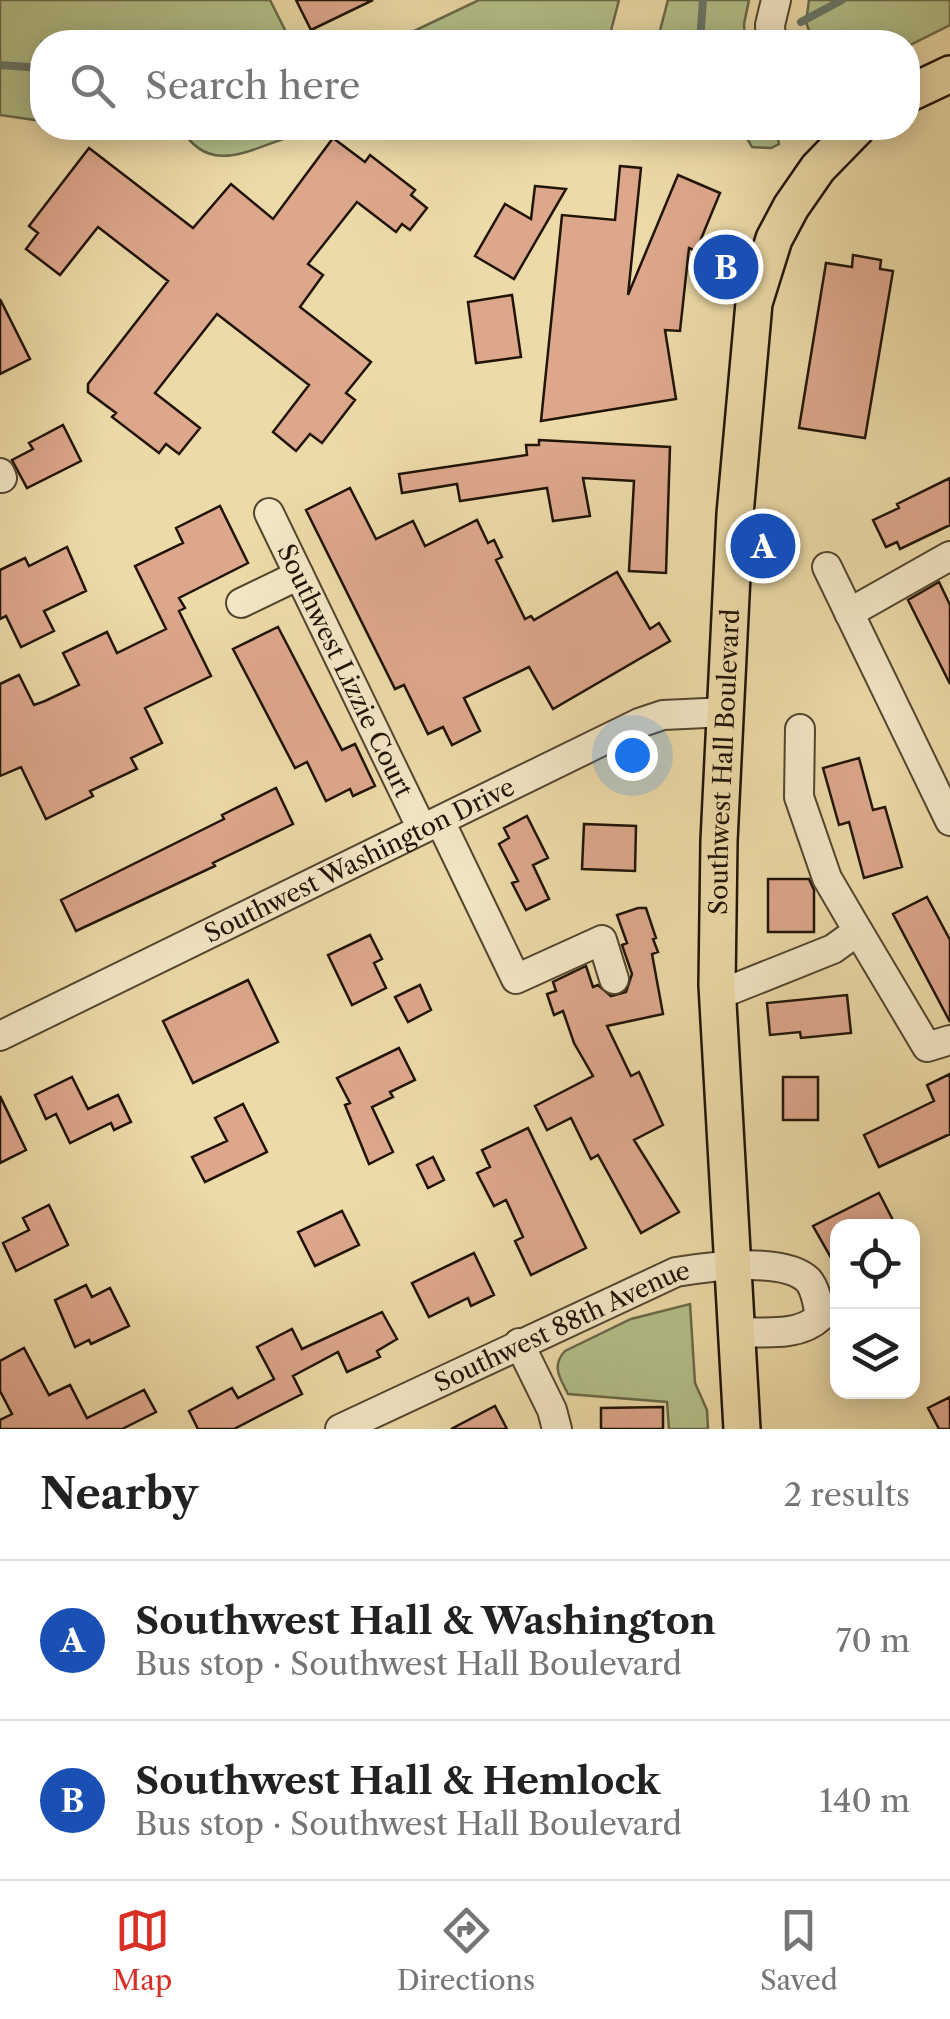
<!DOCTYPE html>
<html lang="en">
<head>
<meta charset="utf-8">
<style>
  :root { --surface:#fff; --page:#f6f6f6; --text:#222; --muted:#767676; --line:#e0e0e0; --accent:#d93025 }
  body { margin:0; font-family:"Libre Caslon Text",serif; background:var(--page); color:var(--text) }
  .controls { position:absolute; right:30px; bottom:30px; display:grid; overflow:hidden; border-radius:20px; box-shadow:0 5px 25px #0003 }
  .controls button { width:90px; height:90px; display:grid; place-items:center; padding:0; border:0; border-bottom:2px solid var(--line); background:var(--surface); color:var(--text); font:50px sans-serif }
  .you { position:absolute; left:632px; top:755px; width:35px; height:35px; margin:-25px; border:8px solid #fff; border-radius:50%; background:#1a73e8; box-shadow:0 0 0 15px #1a73e833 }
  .badge { display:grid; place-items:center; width:65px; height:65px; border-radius:50%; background:var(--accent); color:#fff; font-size:32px; font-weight:700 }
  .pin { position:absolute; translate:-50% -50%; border:5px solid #fff; box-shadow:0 2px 10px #0006 }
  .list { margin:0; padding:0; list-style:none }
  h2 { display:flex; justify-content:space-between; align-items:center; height:130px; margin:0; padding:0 40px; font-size:42px }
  h2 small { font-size:32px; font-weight:400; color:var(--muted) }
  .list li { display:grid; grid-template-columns:65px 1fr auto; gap:30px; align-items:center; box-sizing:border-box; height:160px; padding:0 40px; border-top:2px solid var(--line) }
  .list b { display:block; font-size:38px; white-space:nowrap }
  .list p { margin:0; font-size:32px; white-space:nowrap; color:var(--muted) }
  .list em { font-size:32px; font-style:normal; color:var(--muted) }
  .icon { flex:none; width:55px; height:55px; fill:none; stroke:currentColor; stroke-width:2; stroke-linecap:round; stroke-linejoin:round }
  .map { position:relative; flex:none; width:950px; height:1429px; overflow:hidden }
  .search { position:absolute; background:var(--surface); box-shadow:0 5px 25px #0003; left:30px; right:30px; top:30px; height:110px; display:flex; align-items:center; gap:25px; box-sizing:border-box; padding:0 35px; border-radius:40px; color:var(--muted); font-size:38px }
  .sheet { height:450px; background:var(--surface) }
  nav { display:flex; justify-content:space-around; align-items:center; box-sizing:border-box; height:140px; border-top:2px solid var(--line); background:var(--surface); font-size:28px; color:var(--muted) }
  nav a { display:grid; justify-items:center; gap:5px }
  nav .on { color:var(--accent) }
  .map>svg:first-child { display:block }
</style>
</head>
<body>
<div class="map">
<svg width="950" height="1429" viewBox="0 0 950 1429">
  <rect width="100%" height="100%" fill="#ecdaa8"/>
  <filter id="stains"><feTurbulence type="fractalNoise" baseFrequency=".002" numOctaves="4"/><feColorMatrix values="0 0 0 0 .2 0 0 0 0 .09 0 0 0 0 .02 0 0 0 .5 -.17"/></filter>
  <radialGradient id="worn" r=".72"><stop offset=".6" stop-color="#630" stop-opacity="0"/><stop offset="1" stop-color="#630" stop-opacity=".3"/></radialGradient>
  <path fill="#b4c08a" stroke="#6a6a48" stroke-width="2.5" d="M0 0H270L291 42H42V121L0 115Z
    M479 0H619L608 42H391Z
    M668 0H749L744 24 745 42H657Z
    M809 0H950V25L908 46V42H813L806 22Z
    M181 128H390C362 131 332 127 305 133 260 141 213 183 181 128Z
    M741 128H776L779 144 771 148 752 147Z
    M690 1304 695 1383 707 1410 708 1429H669L667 1402 568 1394C560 1378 551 1366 565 1351L631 1319Z"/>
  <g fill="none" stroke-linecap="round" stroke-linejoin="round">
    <path stroke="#697869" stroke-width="8" d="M801 22 842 0
      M700 42 703 0
      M0 65 42 68"/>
  </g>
  <path fill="#dda78c" stroke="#201406" stroke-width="2.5" d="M296 0H373L311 30Z
    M333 138 365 162 370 155 415 190 411 195 427 208 410 230 402 224 396 232 357 202 308 264 323 275 300 307 371 362 346 393 355 400 322 443 310 434 296 451 273 432 309 385 217 314 155 393 200 428 179 454 166 444 159 453 112 417 116 413 88 392V384L168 281 98 227 60 275 26 249 38 233 29 226 89 148 193 228 231 184 273 219Z
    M620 166 641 168 628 295 678 175 720 193 696 251 689 248 680 331 665 330 676 399 541 421 562 215 615 220Z
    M535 186 566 189 514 279 475 256 505 204 531 219Z
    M853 255 881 260 880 269 893 271 865 438 799 428 826 263 852 267Z
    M512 295 521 357 476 363 468 302Z
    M0 299 30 359 0 374Z
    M63 425 81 461 27 488 12 460 33 449 29 443Z
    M539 440 670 447 666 573 629 571 634 481 583 478 590 516 553 521 547 488 460 501 457 484 402 493 399 474 527 455 526 445H539Z
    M950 478V525L900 549 897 542 886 547 873 520 899 508 897 504Z
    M350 488 376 539 413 521 425 546 477 520 488 543 494 540 502 557 496 560 525 619 531 616 534 620 617 572 650 629 659 623 670 641 553 709 529 667 464 698 480 731 452 745 443 727 428 734 404 685 395 689 306 510Z
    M220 506 248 563 179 598 185 608 179 611 211 676 145 708 162 743 131 758 137 769 90 791 93 796 46 819 21 767 0 776V684L19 675 34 705 45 701 79 685 63 653 107 632 117 653 166 629 135 566 183 543 176 528Z
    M67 547 86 591 44 611 54 631 21 647 6 616 0 619V570L25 558 29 566Z
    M939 582 950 605V684L908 600Z
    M278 627 342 750 355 744 375 786 353 796 350 789 326 801 307 762 295 768 233 649Z
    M859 758 873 810 885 807 902 867 864 878 849 822 839 825 823 768Z
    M276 788 293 824 213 863 215 866 76 931 61 900 224 819 222 815Z
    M527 816 548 858 533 865 549 899 526 910 512 883 518 881 499 844 509 838 504 828Z
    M584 824 636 826 635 871 582 869Z
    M768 879H809L814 890V932H768Z
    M927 897 950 940V1022L893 914Z
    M638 908H646L656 938 653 939 658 952 652 954 663 1014 607 1026 631 1076 639 1072 663 1125 634 1140 679 1212 641 1233 598 1155 591 1159 571 1118 547 1130 535 1106 593 1076 574 1043 563 1011 554 1015 547 994 556 991 553 982 586 966 593 987 598 985 611 996 626 992 632 974 622 945 627 943 617 915Z
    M370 935 382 959 374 963 386 988 352 1005 328 955Z
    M248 980 278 1042 193 1083 163 1021Z
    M420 985 431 1010 408 1022 395 997Z
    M847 995 851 1033 801 1038 800 1032 770 1035 767 1003Z
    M399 1048 415 1080 390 1092 393 1097 372 1107 393 1152 369 1164 345 1105 350 1103 337 1078Z
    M950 1074V1134L879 1167 864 1135 934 1101 927 1085Z
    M72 1077 88 1109 118 1095 131 1122 114 1130 111 1123 70 1143 56 1114 46 1119 35 1095Z
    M783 1077H818V1120H783Z
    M0 1096 26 1150 0 1163Z
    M243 1104 267 1152 205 1182 192 1157 227 1141 215 1118Z
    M528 1128 586 1248 531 1275 515 1241 523 1237 506 1200 494 1206 477 1173 490 1167 482 1150Z
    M433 1157 444 1180 428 1188 417 1165Z
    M879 1193 896 1226H838V1270L813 1226Z
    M49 1205 68 1245 16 1271 3 1243 29 1230 23 1218Z
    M342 1211 359 1245 315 1266 298 1232Z
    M474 1253 494 1295 471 1306 468 1298 429 1317 412 1283Z
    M86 1285 92 1297 110 1288 129 1326 91 1344 89 1340 75 1347 55 1300Z
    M382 1312 397 1339 377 1351 380 1357 347 1372 338 1352 293 1376 302 1394 234 1429H198L189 1411 232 1388 238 1398 274 1379 257 1347 292 1329 302 1349Z
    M24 1348 49 1395 70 1385 87 1418 144 1390 156 1412 122 1429H0V1420L12 1414 0 1391V1361Z
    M950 1397V1429H939L928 1408Z
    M495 1406 507 1429H451Z
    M663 1407V1429H601V1408Z"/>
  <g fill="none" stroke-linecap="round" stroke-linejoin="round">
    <g stroke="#53462e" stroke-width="32">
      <g id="minor">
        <path d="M771 42 770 25 776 0"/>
        <path d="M0 473 2 478"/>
        <path id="s1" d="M269 513 422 829"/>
        <path d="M827 567 950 821"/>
        <path d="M241 603 299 575"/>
        <path d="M849 613 950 556"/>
        <path d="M440 821 516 979 602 940 614 979"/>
        <path d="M858 931 927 1047 950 1040"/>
        <path d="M718 995 833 949 858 931 827 878 799 797 800 729"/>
        <path id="s2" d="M0 1036 639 723 663 715 727 712"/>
        <path d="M519 1343 552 1410 557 1429"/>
        <path id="s3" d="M340 1429 676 1272C707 1267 784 1256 808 1280 816 1289 818 1305 820 1317 799 1337 764 1332 737 1332"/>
      </g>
    </g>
    <g stroke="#201406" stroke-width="40">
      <g id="major">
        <path d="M908 94 950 74"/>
        <path id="s4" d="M742 1429 717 985 719 841 735 514 754 303 774 239 791 207 818 168 857 128"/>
      </g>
    </g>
    <use href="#minor" stroke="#f3e7c6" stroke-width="28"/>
    <use href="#major" stroke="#ecdaa8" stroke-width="35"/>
  </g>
  <g text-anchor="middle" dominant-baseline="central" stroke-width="8" stroke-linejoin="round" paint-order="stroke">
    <g font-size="25" fill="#201406" stroke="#f3e7c6">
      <text stroke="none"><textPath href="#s1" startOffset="175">Southwest Lizzie Court</textPath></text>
      <text stroke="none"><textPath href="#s4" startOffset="668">Southwest Hall Boulevard</textPath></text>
      <text stroke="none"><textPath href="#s2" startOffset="400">Southwest Washington Drive</textPath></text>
      <text stroke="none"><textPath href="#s3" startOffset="245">Southwest 88th Avenue</textPath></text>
    </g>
  </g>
  <rect width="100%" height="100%" filter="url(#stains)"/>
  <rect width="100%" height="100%" fill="url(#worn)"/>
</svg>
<div class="controls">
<button><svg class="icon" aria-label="locate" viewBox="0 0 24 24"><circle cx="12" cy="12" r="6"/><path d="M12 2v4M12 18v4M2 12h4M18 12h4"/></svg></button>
<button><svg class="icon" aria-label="layers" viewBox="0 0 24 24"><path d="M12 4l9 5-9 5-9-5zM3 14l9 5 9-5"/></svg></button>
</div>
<div class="you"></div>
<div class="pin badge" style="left:763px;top:546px;background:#1a4fb4">A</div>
<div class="pin badge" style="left:726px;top:267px;background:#1a4fb4">B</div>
<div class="search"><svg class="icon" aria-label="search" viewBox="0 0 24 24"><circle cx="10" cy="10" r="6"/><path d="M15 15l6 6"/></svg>Search here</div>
</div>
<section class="sheet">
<h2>Nearby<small>2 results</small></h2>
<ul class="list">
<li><span class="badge" style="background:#1a4fb4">A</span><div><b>Southwest Hall &amp; Washington</b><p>Bus stop · Southwest Hall Boulevard</p></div><em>70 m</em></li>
<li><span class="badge" style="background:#1a4fb4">B</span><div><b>Southwest Hall &amp; Hemlock</b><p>Bus stop · Southwest Hall Boulevard</p></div><em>140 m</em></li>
</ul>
</section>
<nav>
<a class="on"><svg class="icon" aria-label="map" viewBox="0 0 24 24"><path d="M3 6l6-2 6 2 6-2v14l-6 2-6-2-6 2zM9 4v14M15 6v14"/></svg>Map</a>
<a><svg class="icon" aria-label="directions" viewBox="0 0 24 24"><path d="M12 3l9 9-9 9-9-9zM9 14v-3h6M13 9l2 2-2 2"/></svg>Directions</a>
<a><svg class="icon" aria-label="saved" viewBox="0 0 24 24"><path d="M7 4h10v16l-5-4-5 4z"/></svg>Saved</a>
</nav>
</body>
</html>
